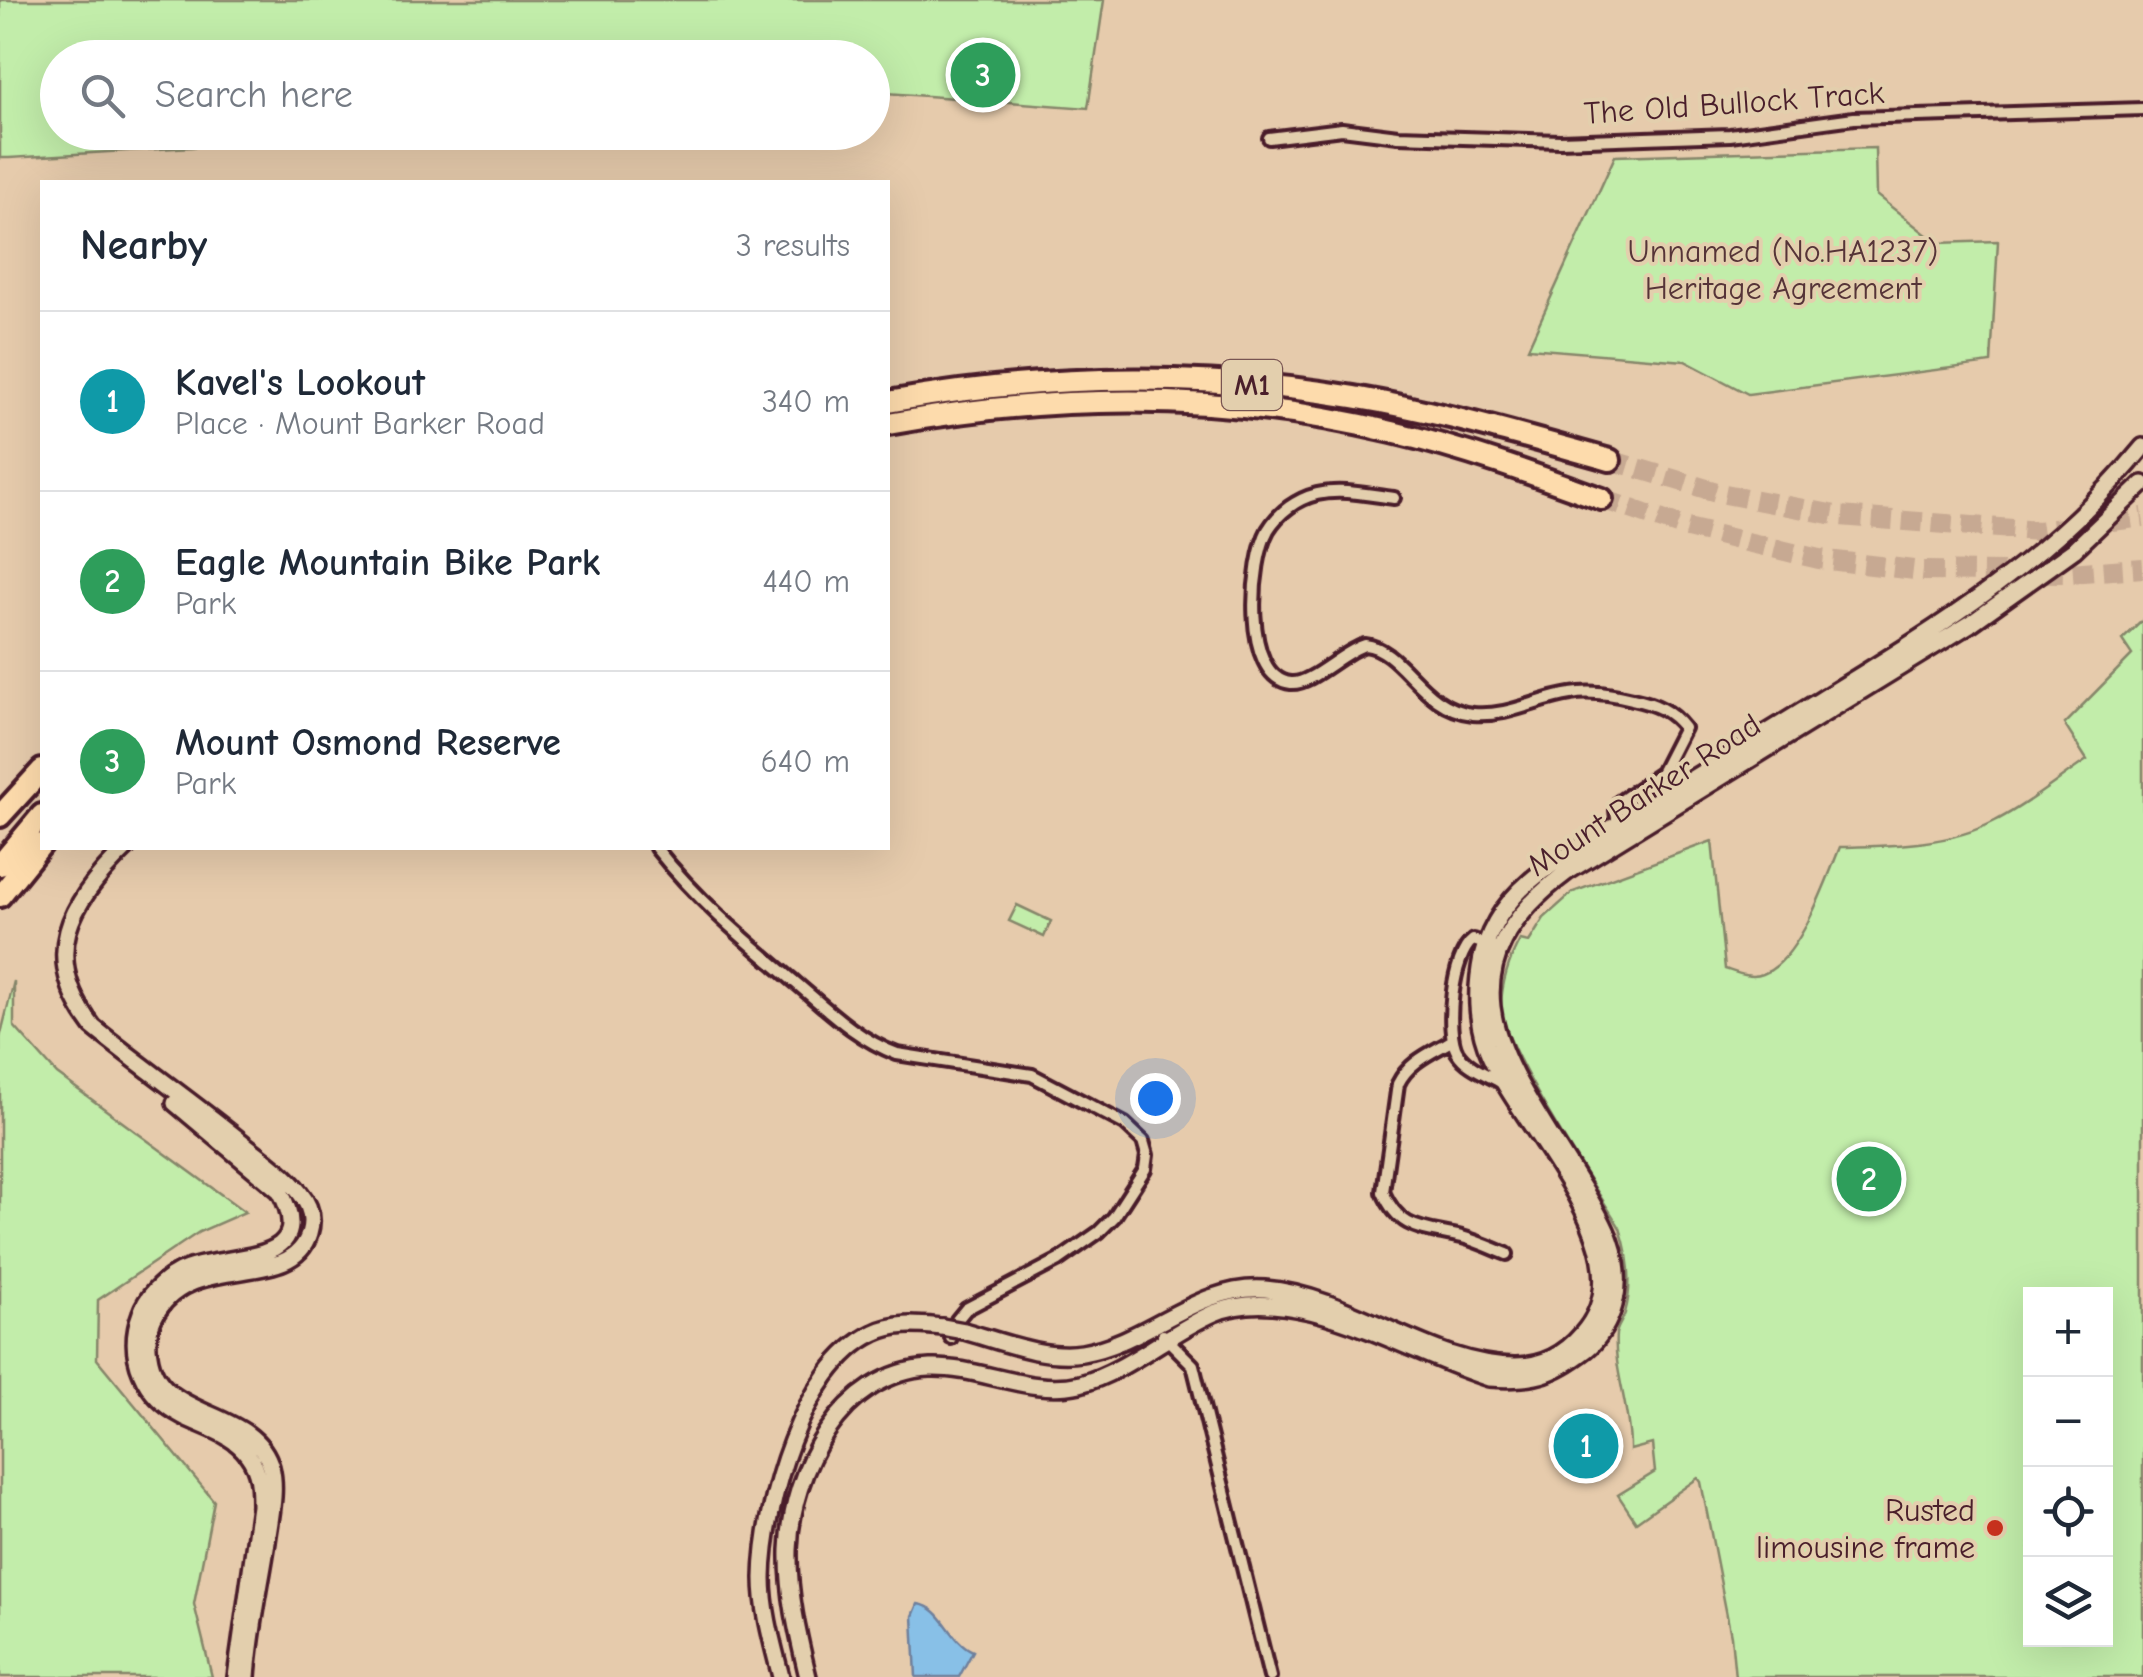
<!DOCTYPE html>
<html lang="en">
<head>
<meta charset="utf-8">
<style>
  :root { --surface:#fff; --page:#f6f6f7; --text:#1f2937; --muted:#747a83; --line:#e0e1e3; --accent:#2563eb }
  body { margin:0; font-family:"Comic Neue",sans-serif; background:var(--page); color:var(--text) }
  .controls { position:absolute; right:30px; bottom:30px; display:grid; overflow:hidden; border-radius:0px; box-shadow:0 10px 40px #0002 }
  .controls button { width:90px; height:90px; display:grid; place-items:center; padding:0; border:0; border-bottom:2px solid var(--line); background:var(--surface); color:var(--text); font:50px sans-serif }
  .you { position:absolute; left:1155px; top:1098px; width:35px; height:35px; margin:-25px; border:8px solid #fff; border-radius:50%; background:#1a73e8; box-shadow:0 0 0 15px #1a73e833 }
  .badge { display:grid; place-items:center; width:65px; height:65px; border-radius:50%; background:var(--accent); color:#fff; font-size:32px; font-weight:700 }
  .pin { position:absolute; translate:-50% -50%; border:5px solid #fff; box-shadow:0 2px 10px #0006 }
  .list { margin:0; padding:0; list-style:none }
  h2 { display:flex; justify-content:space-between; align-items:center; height:130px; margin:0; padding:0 40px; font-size:42px }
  h2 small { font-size:32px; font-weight:400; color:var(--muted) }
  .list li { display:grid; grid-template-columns:65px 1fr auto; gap:30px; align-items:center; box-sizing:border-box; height:180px; padding:0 40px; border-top:2px solid var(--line) }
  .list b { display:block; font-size:38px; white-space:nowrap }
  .list p { margin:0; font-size:32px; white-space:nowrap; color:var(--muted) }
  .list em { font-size:32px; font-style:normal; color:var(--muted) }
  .icon { flex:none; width:55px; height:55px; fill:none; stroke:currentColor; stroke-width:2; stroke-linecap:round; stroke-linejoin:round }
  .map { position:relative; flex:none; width:2143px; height:1677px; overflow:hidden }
  .search { position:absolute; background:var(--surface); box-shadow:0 10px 40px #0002; left:40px; top:40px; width:850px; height:110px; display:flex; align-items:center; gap:25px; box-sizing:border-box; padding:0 35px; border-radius:55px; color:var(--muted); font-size:38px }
  .panel { position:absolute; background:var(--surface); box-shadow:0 10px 40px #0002; left:40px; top:180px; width:850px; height:670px; border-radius:0px }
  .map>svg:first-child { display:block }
</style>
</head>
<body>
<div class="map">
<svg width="2143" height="1677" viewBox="0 0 2143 1677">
  <rect width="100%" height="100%" fill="#e6cbac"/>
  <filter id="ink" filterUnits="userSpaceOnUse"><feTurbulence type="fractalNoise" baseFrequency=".01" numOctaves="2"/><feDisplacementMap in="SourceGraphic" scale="20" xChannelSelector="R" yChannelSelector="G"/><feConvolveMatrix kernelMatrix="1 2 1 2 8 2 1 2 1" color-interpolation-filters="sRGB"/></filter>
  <g filter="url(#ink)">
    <path fill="#c2edaa" stroke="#86866a" stroke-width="2.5" fill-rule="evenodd" d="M0 0H1104L1088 108 873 92 872 58H58V132L423 133 9 158H0Z
      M1875 148 1876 195 1937 243 1998 241 1991 363 1748 394 1685 361 1528 348 1615 156Z
      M2143 620V1677H1735L1731 1636 1701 1482 1698 1478 1636 1522 1618 1495 1655 1472 1652 1444 1630 1450C1631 1412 1613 1368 1616 1334 1617 1327 1623 1320 1625 1313 1633 1285 1629 1255 1620 1228 1595 1186 1500 1046 1501 1005 1502 982 1509 960 1520 940L1529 942 1544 918 1573 892 1712 841 1725 969C1737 973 1751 979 1763 974 1799 961 1826 881 1840 847 1891 846 1948 846 1995 821 2027 805 2057 780 2087 760L2064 724 2132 655 2122 640ZM2106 1294V1640H2030V1294Z
      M1017 905 1051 921 1044 937 1009 921Z
      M14 981V1026L57 1074 245 1212 199 1232 98 1300 97 1359 214 1501 194 1604 212 1677H0V1038Z"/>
    <path fill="#88c0e7" stroke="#6f809c" stroke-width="2.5" d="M918 1604C944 1607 948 1640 973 1651L959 1677H916L913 1616Z"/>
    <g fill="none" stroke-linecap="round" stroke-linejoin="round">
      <path stroke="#c7a992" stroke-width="20" stroke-dasharray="20 10" stroke-linecap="butt" d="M1610 460 1720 493 1840 516 2038 531 2143 517
        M1602 499 1683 527 1819 559 1923 571 2068 573 2143 568"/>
      <g stroke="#4a1f2b" stroke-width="18">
        <path id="minor" d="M1269 138 1342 129 1398 136 1560 141 1730 135 1854 118 2143 109
          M1394 498C1369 495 1342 488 1317 494 1297 499 1279 512 1268 530 1251 560 1241 677 1291 683 1311 685 1343 651 1365 645 1403 649 1421 709 1473 714 1509 717 1537 699 1571 694 1591 690 1612 694 1632 699 1655 704 1670 710 1684 728L1661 773 1619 802 1616 810 1618 827
          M656 848C698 901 744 939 796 983 828 1010 857 1039 897 1054L1032 1075 1125 1124 1143 1141 1147 1155 1145 1169 1114 1217 1099 1232 1059 1260 966 1309 957 1320 951 1338
          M1492 946 1473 940C1452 955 1445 1031 1457 1052 1467 1068 1487 1074 1502 1083
          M1453 1040C1433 1052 1409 1061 1398 1084L1383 1192C1400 1232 1425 1228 1462 1237 1477 1241 1492 1248 1507 1254
          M1163 1335 1193 1365 1270 1677"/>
      </g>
      <g stroke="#4a1f2b" stroke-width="22">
        <path id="secondary" d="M126 848C69 902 39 956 93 1027 142 1067 194 1103 243 1143 262 1158 284 1173 300 1193 310 1205 314 1218 309 1234 292 1291 194 1250 157 1312 149 1325 146 1340 149 1355 158 1422 254 1406 271 1467 277 1490 270 1519 267 1542 260 1587 250 1632 247 1677
          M175 1103 280 1191C323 1272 218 1250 176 1274 161 1282 146 1298 141 1313 125 1355 144 1396 183 1416 206 1428 232 1433 248 1455 260 1471 260 1487 260 1506L236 1677
          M964 1331C1000 1341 1043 1359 1082 1353 1146 1343 1198 1284 1265 1289 1352 1296 1432 1367 1516 1366 1542 1366 1565 1354 1582 1334 1655 1252 1515 1126 1486 1046 1476 1018 1476 986 1482 957 1492 916 1519 886 1553 864 1640 810 1727 757 1814 704 1936 629 2051 560 2143 447
          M781 1677C773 1645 763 1611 763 1578 764 1505 802 1367 874 1333 896 1322 919 1325 942 1327
          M808 1677C798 1635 788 1594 789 1550 791 1471 842 1372 930 1368 980 1366 1030 1396 1080 1384 1126 1372 1170 1332 1214 1313 1294 1279 1410 1354 1489 1378 1532 1381 1552 1376 1587 1349 1599 1340 1610 1320 1614 1305 1626 1259 1604 1222 1581 1185 1512 1070 1426 977 1567 872L1970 624 2074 550 2143 484"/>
      </g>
      <g stroke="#4a1f2b" stroke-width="28">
        <path id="motorway" d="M888 402C1049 373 1219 371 1381 402 1459 417 1534 439 1610 460
          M888 424C1054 394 1227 392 1392 432 1464 449 1533 474 1602 499
          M0 816 42 770
          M0 865 42 815
          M0 896 42 844"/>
      </g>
      <use href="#minor" stroke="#e3cfad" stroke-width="10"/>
      <use href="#secondary" stroke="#e3cfad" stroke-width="15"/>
      <use href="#motorway" stroke="#fddbac" stroke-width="20"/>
      <g stroke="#4a1f2b" stroke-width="22" stroke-linecap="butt">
        <path id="secondary-bridge" d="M942 1327 964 1331"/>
      </g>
      <use href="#secondary-bridge" stroke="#e3cfad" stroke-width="15"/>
    </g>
  </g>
  <circle fill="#c8321e" stroke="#e3cfad" stroke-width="4" cx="1995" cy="1528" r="10"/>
  <g text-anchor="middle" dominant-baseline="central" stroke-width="8" stroke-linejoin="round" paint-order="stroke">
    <rect fill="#e3cfad" stroke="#785452" stroke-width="2.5" x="1222" y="360" width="60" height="50" rx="8"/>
    <g font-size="30" font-weight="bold" fill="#4a1f2b">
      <text x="1252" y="385">M1</text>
    </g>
    <g font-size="32" fill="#4a1f2b" stroke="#e3cfad">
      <text transform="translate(1734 103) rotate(-4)">The Old Bullock Track</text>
      <text transform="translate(1644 795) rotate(-33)">Mount Barker Road</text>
    </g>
    <g font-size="32" fill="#563438" stroke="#e3cfad">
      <text x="1783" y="251">Unnamed (No.HA1237)<tspan x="1783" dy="37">Heritage Agreement</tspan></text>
    </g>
    <g font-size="32" fill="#4a1f2b" stroke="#e3cfad" text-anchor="end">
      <text x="1975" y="1510">Rusted<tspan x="1975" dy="37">limousine frame</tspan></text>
    </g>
  </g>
</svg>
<div class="controls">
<button>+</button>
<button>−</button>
<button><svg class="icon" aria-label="locate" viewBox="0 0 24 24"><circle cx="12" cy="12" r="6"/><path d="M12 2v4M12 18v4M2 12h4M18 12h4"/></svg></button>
<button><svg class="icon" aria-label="layers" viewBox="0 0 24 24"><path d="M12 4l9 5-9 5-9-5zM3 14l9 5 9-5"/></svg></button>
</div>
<div class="you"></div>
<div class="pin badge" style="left:1586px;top:1446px;background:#0f9aa8">1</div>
<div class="pin badge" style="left:1869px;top:1179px;background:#2e9e5b">2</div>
<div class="pin badge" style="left:983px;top:75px;background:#2e9e5b">3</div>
<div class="search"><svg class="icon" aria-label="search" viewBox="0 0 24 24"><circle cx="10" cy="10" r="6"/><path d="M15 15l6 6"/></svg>Search here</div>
<section class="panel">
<h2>Nearby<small>3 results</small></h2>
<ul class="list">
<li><span class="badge" style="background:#0f9aa8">1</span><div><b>Kavel's Lookout</b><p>Place · Mount Barker Road</p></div><em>340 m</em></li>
<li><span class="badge" style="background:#2e9e5b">2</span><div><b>Eagle Mountain Bike Park</b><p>Park</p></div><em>440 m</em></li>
<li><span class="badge" style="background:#2e9e5b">3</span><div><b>Mount Osmond Reserve</b><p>Park</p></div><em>640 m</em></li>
</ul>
</section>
</div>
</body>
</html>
